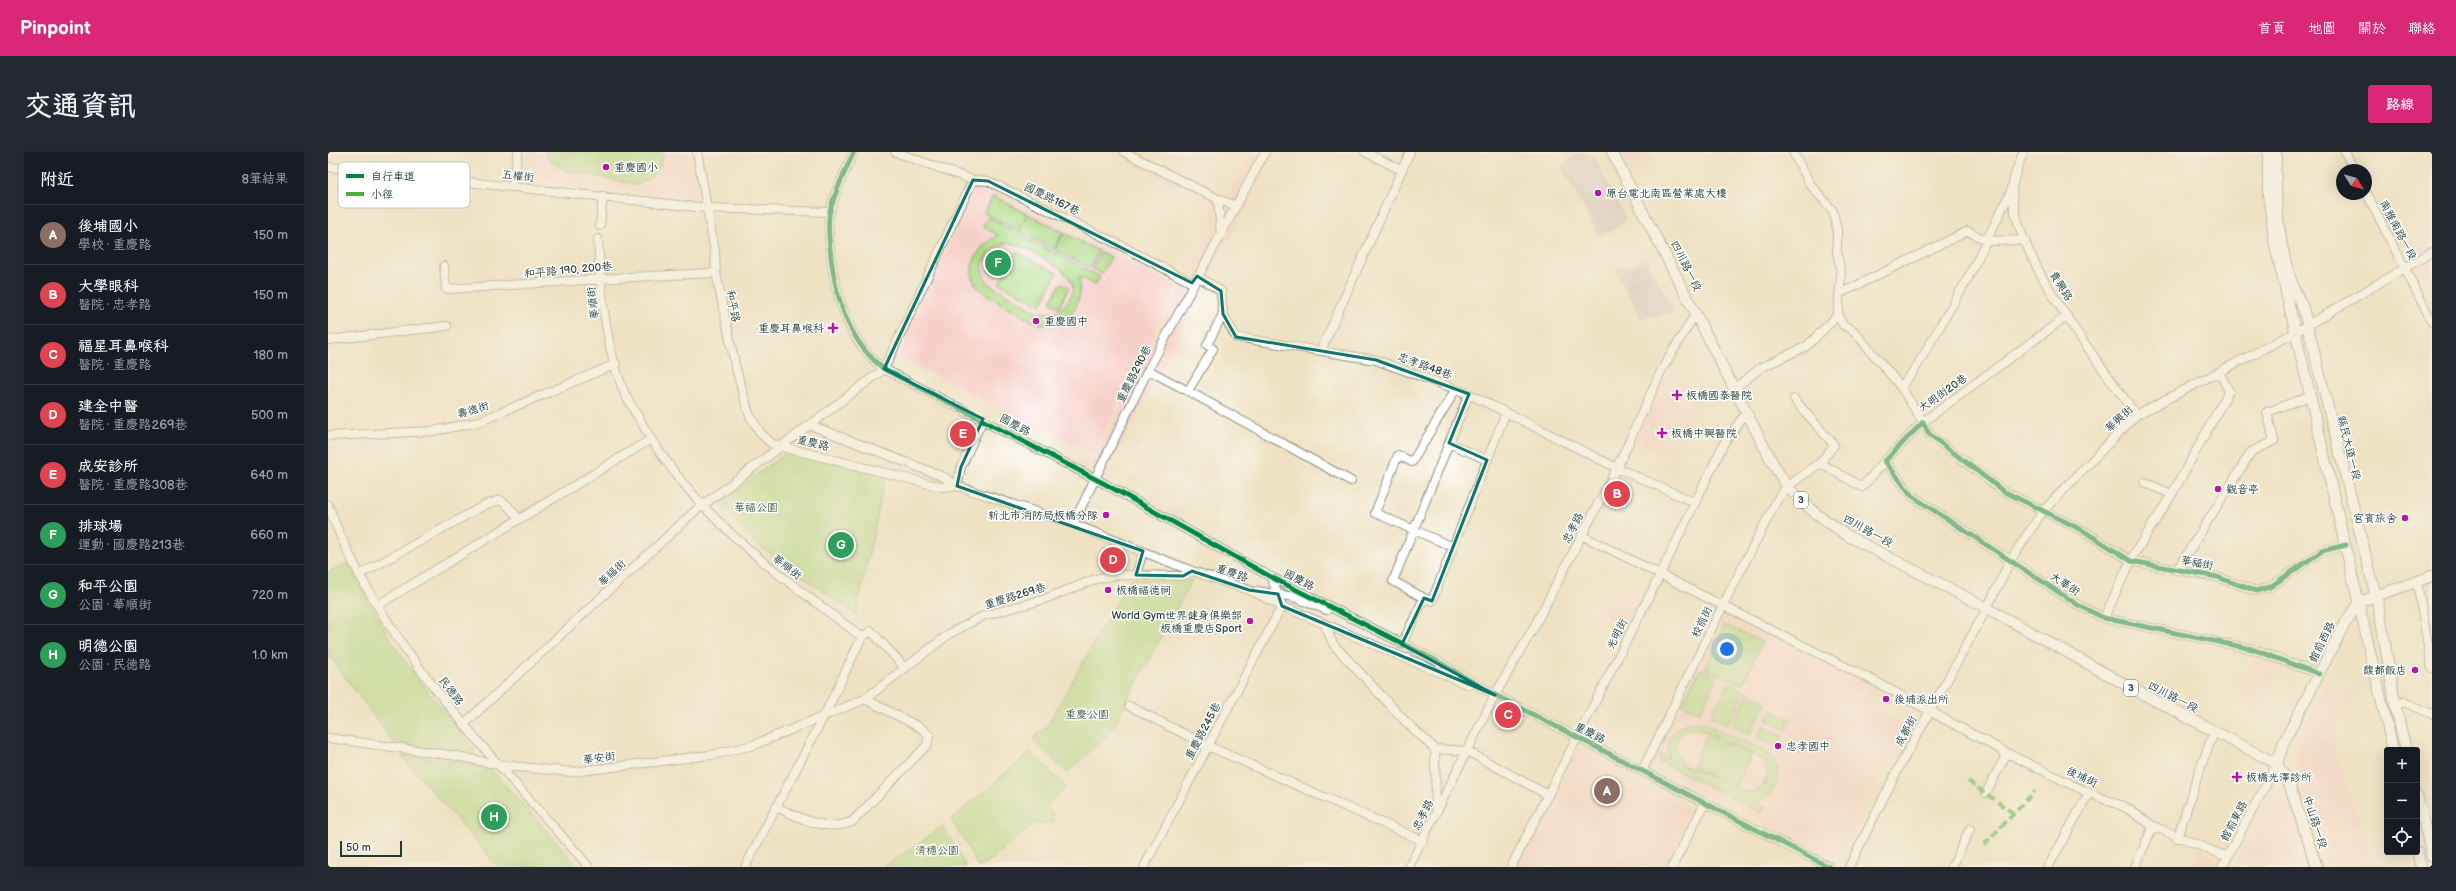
<!DOCTYPE html>
<html lang="zh-TW">
<head>
<meta charset="utf-8">
<style>
  :root { --surface:#171b24; --page:#242831; --text:#f1f3f6; --muted:#9ea1a6; --line:#363941; --accent:#db2777 }
  body { margin:0; font-family:"Balsamiq Sans","LXGW WenKai TC",sans-serif; background:var(--page); color:var(--text) }
  .controls { position:absolute; right:12px; bottom:12px; display:grid; overflow:hidden; border-radius:4px; box-shadow:0 4px 16px #0002 }
  .controls button { width:36px; height:36px; display:grid; place-items:center; padding:0; border:0; border-bottom:1px solid var(--line); background:var(--surface); color:var(--text); font:20px sans-serif }
  .compass { position:absolute; left:2008px; top:12px; width:36px; height:36px; border-radius:50%; background:var(--surface); box-shadow:0 4px 16px #0002; rotate:127deg }
  .scale { position:absolute; left:12px; bottom:10px; width:62px; box-sizing:border-box; padding-left:4px; border:2px solid #1f3d34; border-top:0; font-size:11px; line-height:14px; white-space:nowrap; color:#1f3d34; -webkit-text-stroke:3px #fff; paint-order:stroke }
  .you { position:absolute; left:1399px; top:497px; width:14px; height:14px; margin:-10px; border:3px solid #fff; border-radius:50%; background:#1a73e8; box-shadow:0 0 0 6px #1a73e833 }
  .badge { display:grid; place-items:center; width:26px; height:26px; border-radius:50%; background:var(--accent); color:#fff; font-size:13px; font-weight:700 }
  .pin { position:absolute; translate:-50% -50%; border:2px solid #fff; box-shadow:0 1px 4px #0006 }
  .list { margin:0; padding:0; list-style:none }
  h2 { display:flex; justify-content:space-between; align-items:center; height:52px; margin:0; padding:0 16px; font-size:17px }
  h2 small { font-size:13px; font-weight:400; color:var(--muted) }
  .list li { display:grid; grid-template-columns:26px 1fr auto; gap:12px; align-items:center; box-sizing:border-box; height:60px; padding:0 16px; border-top:1px solid var(--line) }
  .list b { display:block; font-size:15px; white-space:nowrap }
  .list p { margin:0; font-size:13px; white-space:nowrap; color:var(--muted) }
  .list em { font-size:13px; font-style:normal; color:var(--muted) }
  .icon { flex:none; width:22px; height:22px; fill:none; stroke:currentColor; stroke-width:2; stroke-linecap:round; stroke-linejoin:round }
  .map { position:relative; flex:none; width:2104px; height:715px; overflow:hidden; border-radius:4px }
  header { display:flex; align-items:center; gap:24px; box-sizing:border-box; height:56px; padding:0 20px; background:var(--accent); color:#fff }
  header strong { font-size:19px }
  nav { display:flex; gap:22px; margin-inline-start:auto; font-size:14px }
  .intro { display:flex; align-items:center; justify-content:space-between; box-sizing:border-box; height:96px; padding:0 24px }
  h1 { margin:0; font-size:28px }
  .button { padding:10px 18px; border-radius:4px; background:var(--accent); color:#fff; font-size:14px; font-weight:700 }
  main { display:flex; gap:24px; padding:0 24px }
  aside { flex:1; background:var(--surface); border-radius:4px; box-shadow:0 4px 16px #0002 }
  .map>svg:first-child { display:block }
</style>
</head>
<body>
<header>
<strong>Pinpoint</strong>
<nav><a>首頁</a><a>地圖</a><a>關於</a><a>聯絡</a></nav>
</header>
<div class="intro"><h1>交通資訊</h1><a class="button">路線</a></div>
<main>
<aside>
<h2>附近<small>8筆結果</small></h2>
<ul class="list">
<li><span class="badge" style="background:#8d6e63">A</span><div><b>後埔國小</b><p>學校 · 重慶路</p></div><em>150 m</em></li>
<li><span class="badge" style="background:#e0444e">B</span><div><b>大學眼科</b><p>醫院 · 忠孝路</p></div><em>150 m</em></li>
<li><span class="badge" style="background:#e0444e">C</span><div><b>福星耳鼻喉科</b><p>醫院 · 重慶路</p></div><em>180 m</em></li>
<li><span class="badge" style="background:#e0444e">D</span><div><b>建全中醫</b><p>醫院 · 重慶路269巷</p></div><em>500 m</em></li>
<li><span class="badge" style="background:#e0444e">E</span><div><b>成安診所</b><p>醫院 · 重慶路308巷</p></div><em>640 m</em></li>
<li><span class="badge" style="background:#2e9e5b">F</span><div><b>排球場</b><p>運動 · 國慶路213巷</p></div><em>660 m</em></li>
<li><span class="badge" style="background:#2e9e5b">G</span><div><b>和平公園</b><p>公園 · 華順街</p></div><em>720 m</em></li>
<li><span class="badge" style="background:#2e9e5b">H</span><div><b>明德公園</b><p>公園 · 民德路</p></div><em>1.0 km</em></li>
</ul>
</aside>
<div class="map">
<svg width="2104" height="715" viewBox="0 0 2104 715">
  <rect width="100%" height="100%" fill="#fff"/>
  <filter id="ink" filterUnits="userSpaceOnUse"><feTurbulence type="fractalNoise" baseFrequency=".025" numOctaves="2"/><feDisplacementMap in="SourceGraphic" scale="8" xChannelSelector="R" yChannelSelector="G"/><feConvolveMatrix kernelMatrix="1 2 1 2 8 2 1 2 1" color-interpolation-filters="sRGB"/></filter>
  <filter id="wash" filterUnits="userSpaceOnUse"><feTurbulence type="fractalNoise" baseFrequency=".012" numOctaves="4" result="noise"/><feDisplacementMap in="SourceGraphic" scale="16" xChannelSelector="R" yChannelSelector="G"/><feGaussianBlur stdDeviation="0.9" result="paint"/><feColorMatrix in="noise" values="0 0 0 0 0 0 0 0 0 0 0 0 0 0 0 0 0 1.4 0 .05"/><feComposite in="paint" operator="in"/></filter>
  <g filter="url(#wash)">
    <rect width="100%" height="100%" fill="#efe2c3"/>
    <path fill="#f7d1c9" d="M196 0H361L367 46 193 26Z
      M780 0H808L900 43 923 0 947 2 778 322 763 314 883 76V50Z
      M1293 0H1317L1321 8 1308 14 1305 10 1299 12Z
      M649 32 849 134 766 302 569 204Z
      M2104 89V123L2095 127 2081 100Z
      M1338 223 1363 236 1374 250 1342 306 1307 288Z
      M1280 437 1313 454 1301 476 1268 459Z
      M1395 462 1552 539 1543 556 1579 573 1510 707 1321 614Z
      M1927 503 1954 513 1929 568 1914 560 1920 546 1908 540Z
      M2000 531 2027 541 2005 593 2048 715H2002L1968 617 1969 592Z
      M1251 596 1366 659 1338 715H1189Z
      M1945 638H1954L1979 715H1904Z
      M1871 697 1893 709 1890 715H1862Z"/>
    <path fill="#d2bfc1" d="M1250 0H1259L1261 5 1265 3 1298 67 1295 69 1296 72 1271 85 1233 14Z
      M1318 106 1346 160 1313 167 1287 118 1295 113 1297 117Z"/>
    <path fill="#afd984" stroke="#678b5c" fill-rule="evenodd" d="M216 0H334C336 17 323 25 310 33L235 17 225 11Z
      M665 44 699 62 691 79 656 61Z
      M700 62 735 80 726 97 691 79Z
      M660 65 772 125 767 133 751 125C756 150 742 177 713 172 702 170 690 160 680 155 673 150 663 147 656 141 631 122 649 94 670 83L655 75ZM679 91C692 92 702 99 713 105 740 120 761 136 727 161L710 160 662 133C646 115 658 97 679 91Z
      M736 81 771 99 762 116 727 98Z
      M671 99 680 104 669 123 660 119Z
      M688 100 729 121 713 153 671 131Z
      M773 100 783 105 774 122 764 117Z
      M733 131 741 136 731 155 722 150Z
      M460 299 558 323 528 462 430 393 391 351Z
      M20 411 64 490 86 522 148 600 109 598 66 591 0 502V420Z
      M802 427 864 428 782 580 739 621 705 587 719 574Z
      M1396 473 1434 489 1415 532 1377 517Z
      M1372 517 1389 525 1372 560 1354 552Z
      M1400 531 1417 540 1400 572 1383 564Z
      M1420 541 1438 550 1421 583 1404 574Z
      M1444 558 1463 568 1458 578 1439 568Z
      M1370 569 1436 599C1458 612 1452 639 1432 650H1428L1437 655 1434 661 1330 609 1332 602 1341 606C1336 585 1349 571 1370 569ZM1361 576 1375 578 1436 609 1440 622 1434 636 1420 641 1407 636 1423 604 1379 583 1364 615 1406 635 1355 613C1342 600 1346 585 1361 576Z
      M1435 574 1455 584 1450 595 1430 585Z
      M702 600 738 635 719 654 725 661 726 671H707L654 715H650L638 691 623 668Z
      M73 603 160 614 251 715H170Z
      M615 674 638 715H557Z"/>
  </g>
  <g filter="url(#ink)">
    <g fill="none" stroke-linecap="round" stroke-linejoin="round">
      <g stroke="#87907c" stroke-width="10">
        <path id="minor" d="M369 0 387 100 388 121 408 217 421 262 433 282 443 291 455 295 613 335 629 334
          M526 0C517 19 507 39 502 59 499 71 501 84 502 96 506 140 518 188 556 217L777 332 943 425 1107 508 1167 543 1501 715
          M567 0 645 28 660 29 792 93 864 131
          M796 0 890 47 893 83
          M1037 0 1073 18
          M1465 0 1482 32 1505 59 1509 78V99L1513 122 1510 163 1515 173 1525 178 1573 235 1595 270 1739 164
          M1695 0C1692 11 1684 27 1684 38 1686 106 1769 207 1808 263
          M2017 0 2026 18
          M0 15 378 56 501 60
          M185 34 190 0
          M2038 40 2104 170
          M890 47 908 54
          M272 74 275 44
          M270 87C273 137 276 188 294 235 299 249 309 262 316 275 370 368 450 422 534 485
          M116 114 118 137C208 132 298 124 388 121
          M1511 142 1640 79 1659 89 1697 88
          M895 162 908 185 1048 208 1141 242 1289 316 1366 350
          M0 188 119 174
          M993 198 1082 0
          M820 218 860 239 885 197 879 193 895 162 893 139 869 124
          M1573 235 1589 214 1640 126 1684 37
          M1407 236 1434 215 1479 194 1510 163
          M860 239 1023 329
          M1466 247 1506 293 1492 311
          M482 273 616 325 629 334 745 372 864 419 921 438 954 454 1141 533
          M0 284 105 279 150 270 288 212
          M1121 291 1141 242
          M1817 331 1844 342
          M629 334 633 315 655 267
          M0 353C52 494 164 603 261 715
          M745 372 820 218 937 0
          M1255 384 1548 530 1679 601 1761 641 1797 655 1825 674 1899 705
          M1125 395 1047 361 1070 303 1084 310 1128 237
          M1849 418 1923 300 1946 289 1939 260 1982 244
          M31 423 157 353 172 348 179 353 191 367
          M808 423 815 399
          M2089 430 2104 516
          M929 439 966 445 999 458
          M1096 446 1065 429 1121 291 1159 308
          M50 453 323 287
          M1776 466 1805 404 1844 342 1901 239 1891 220
          M997 473 1005 492 1077 569 1107 597 1108 662
          M1074 492 1096 446 1104 449 1178 260
          M1991 522 1924 497 1776 466 1750 453 1584 344 1557 309 1595 270 1601 282 1675 339 1756 379 1803 409 1889 425 1928 439 1942 435 1994 399 2018 393
          M2067 552 2076 550 2104 562
          M801 554 880 594 1095 689
          M136 572 367 359 556 217 645 28
          M0 586 129 604 171 613 244 620 383 603 426 593 537 547 621 482 655 464 714 448 768 427 787 423 855 424 864 419
          M1107 597 1139 599 1220 643
          M1314 619 1395 453 1449 348 1459 335 1492 311 1534 335 1557 309
          M1658 641 1679 601
          M448 655C473 666 496 680 524 670L599 593 601 583 593 576 537 547
          M1849 686C1862 650 1871 614 1887 579
          M417 715 497 562 534 485 543 479 577 516
          M816 715 954 454 943 425
          M1081 715 1167 543 1205 477 1289 316 1334 217 1368 161
          M1183 715 1333 421 1396 291 1418 261
          M1344 715 1377 651
          M1521 715 1569 619 1659 456 1682 409 1715 359 1808 263 1968 180 2104 100
          M1624 715 1642 677
          M1720 715 1761 641
          M1807 715 1825 674
          M1894 715 1949 612"/>
      </g>
      <g stroke="#87907c" stroke-width="12">
        <path id="major" d="M1284 0 1443 308 1459 335 1487 361 1520 384 1659 456 1809 539 1949 612 1960 629 1989 715
          M1940 0V42L1947 93 2065 598
          M1948 0C1946 50 1951 111 1975 156L2051 456 2067 552 2078 598
          M1949 612 1956 590 2016 473 2031 450 2104 424
          M2089 643 2104 705
          M2089 700 2093 715"/>
      </g>
      <use href="#minor" stroke="#fff" stroke-width="8"/>
      <use href="#major" stroke="#fff" stroke-width="10"/>
      <path stroke="#52ad45" stroke-width="4" stroke-dasharray="8 4" stroke-linecap="butt" d="M1640 629 1685 661
        M1656 693 1707 639"/>
      <g stroke="#fff" stroke-width="8">
        <path id="cycleway" d="M526 0C517 19 507 39 502 59 499 71 501 84 502 96 506 140 518 188 556 217L777 332 943 425 1107 508 1167 543 1501 715
          M1991 522 1924 497 1776 466 1750 453 1584 344 1557 309 1595 270 1601 282 1675 339 1756 379 1803 409 1889 425 1928 439 1942 435 1994 399 2018 393"/>
      </g>
      <use href="#cycleway" stroke="#00873e" stroke-width="5"/>
    </g>
  </g>
  <path d="M0 0H2104V715H0ZM645 28 660 29 864 131 869 124 893 139 895 162 908 185 1048 208 1141 242 1121 291 1159 308 1104 449 1096 446 1074 492 1167 543 954 454 950 442 921 438 864 419 855 424 808 423 815 399 629 334 633 315 655 267 556 217Z" fill="#efe2c3" fill-opacity=".55" fill-rule="evenodd"/>
  <path fill="none" stroke="#0f766e" stroke-width="3" stroke-linejoin="round" d="M645 28 660 29 864 131 869 124 893 139 895 162 908 185 1048 208 1141 242 1121 291 1159 308 1104 449 1096 446 1074 492 1167 543 954 454 950 442 921 438 864 419 855 424 808 423 815 399 629 334 633 315 655 267 556 217Z"/>
  <g fill="#b5179e" stroke="#fff" stroke-width="1.5">
    <circle cx="278" cy="15" r="4"/>
    <circle cx="1270" cy="41" r="4"/>
    <circle cx="708" cy="169" r="4"/>
    <path d="M503 170h4v4h4v4h-4v4h-4v-4h-4v-4h4z"/>
    <path d="M1347 237h4v4h4v4h-4v4h-4v-4h-4v-4h4z"/>
    <path d="M1332 275h4v4h4v4h-4v4h-4v-4h-4v-4h4z"/>
    <circle cx="1890" cy="337" r="4"/>
    <circle cx="778" cy="363" r="4"/>
    <circle cx="2077" cy="366" r="4"/>
    <circle cx="780" cy="438" r="4"/>
    <circle cx="922" cy="469" r="4"/>
    <circle cx="2087" cy="518" r="4"/>
    <circle cx="1558" cy="547" r="4"/>
    <circle cx="1450" cy="594" r="4"/>
    <path d="M1907 619h4v4h4v4h-4v4h-4v-4h-4v-4h4z"/>
  </g>
  <g text-anchor="middle" dominant-baseline="central" stroke-width="3" stroke-linejoin="round" paint-order="stroke">
    <g fill="#fff" stroke="#627771" stroke-width="1">
      <rect x="1466" y="340" width="14" height="16" rx="3"/>
      <rect x="1796" y="528" width="14" height="16" rx="3"/>
    </g>
    <g font-size="10" font-weight="bold" fill="#1f3d34">
      <text x="1473" y="348">3</text>
      <text x="1803" y="536">3</text>
    </g>
    <g font-size="11" fill="#1f3d34" stroke="#fff" text-anchor="start">
      <text x="286" y="15">重慶國小</text>
      <text x="1278" y="41">原台電北南區營業處大樓</text>
      <text x="716" y="169">重慶國中</text>
      <text x="496" y="176" text-anchor="end">重慶耳鼻喉科</text>
      <text x="1358" y="243">板橋國泰醫院</text>
      <text x="1343" y="281">板橋中興醫院</text>
      <text x="1898" y="337">觀音亭</text>
      <text x="770" y="363" text-anchor="end">新北市消防局板橋分隊</text>
      <text x="2069" y="366" text-anchor="end">宮賓旅舍</text>
      <text x="788" y="438">板橋福德祠</text>
      <text x="914" y="463" text-anchor="end">World Gym世界健身俱樂部<tspan x="914" dy="13">板橋重慶店Sport</tspan></text>
      <text x="2079" y="518" text-anchor="end">馥都飯店</text>
      <text x="1566" y="547">後埔派出所</text>
      <text x="1458" y="594">忠孝國中</text>
      <text x="1918" y="625">板橋光澤診所</text>
    </g>
    <g font-size="11" fill="#1f3d34" stroke="#fff">
      <text transform="translate(190 24) rotate(6)">五權街</text>
      <text transform="translate(724 47) rotate(26)">國慶路167巷</text>
      <text transform="translate(2070 78) rotate(62)">南雅南路一段</text>
      <text transform="translate(1358 114) rotate(63)">四川路一段</text>
      <text transform="translate(240 118) rotate(-5)">和平路 190, 200巷</text>
      <text transform="translate(1733 134) rotate(58)">貴興路</text>
      <text transform="translate(265 151) rotate(-97)">華順街</text>
      <text transform="translate(405 154) rotate(79)">和平路</text>
      <text transform="translate(1097 214) rotate(20)">忠孝路48巷</text>
      <text transform="translate(806 222) rotate(-63)">重慶路290巷</text>
      <text transform="translate(1615 241) rotate(-35)">大明街20巷</text>
      <text transform="translate(145 258) rotate(-17)">壽德街</text>
      <text transform="translate(1791 267) rotate(-43)">華興街</text>
      <text transform="translate(687 273) rotate(28)">國慶路</text>
      <text transform="translate(485 291) rotate(14)">重慶路</text>
      <text transform="translate(2021 296) rotate(76)">縣民大道一段</text>
      <text transform="translate(1245 376) rotate(-63)">忠孝路</text>
      <text transform="translate(1540 379) rotate(29)">四川路一段</text>
      <text transform="translate(1869 411) rotate(10)">華福街</text>
      <text transform="translate(459 415) rotate(38)">華順街</text>
      <text transform="translate(284 421) rotate(-43)">華福街</text>
      <text transform="translate(904 421) rotate(19)">重慶路</text>
      <text transform="translate(971 428) rotate(27)">國慶路</text>
      <text transform="translate(1737 432) rotate(33)">大華街</text>
      <text transform="translate(687 444) rotate(-17)">重慶路269巷</text>
      <text transform="translate(1374 470) rotate(-64)">校前街</text>
      <text transform="translate(1289 482) rotate(-63)">光明街</text>
      <text transform="translate(1994 490) rotate(-63)">館前西路</text>
      <text transform="translate(123 539) rotate(53)">民德路</text>
      <text transform="translate(1845 545) rotate(27)">四川路一段</text>
      <text transform="translate(875 579) rotate(-62)">重慶路245巷</text>
      <text transform="translate(1578 579) rotate(-62)">成都街</text>
      <text transform="translate(1262 581) rotate(27)">重慶路</text>
      <text transform="translate(271 606) rotate(-7)">華安街</text>
      <text transform="translate(1754 625) rotate(25)">後埔街</text>
      <text transform="translate(1095 663) rotate(-63)">忠孝路</text>
      <text transform="translate(1906 669) rotate(-62)">館前東路</text>
      <text transform="translate(1987 670) rotate(72)">中山路一段</text>
    </g>
    <g font-size="11" fill="#436448" stroke="#fff">
      <text x="428" y="355">華福公園</text>
      <text x="759" y="562">重慶公園</text>
      <text x="609" y="698">清穗公園</text>
    </g>
  </g>
  <rect x="10" y="10" width="132" height="46" rx="6" fill="#fff" stroke="#bcc5c2" stroke-width="1"/>
  <rect x="18" y="22" width="18" height="4" fill="#00873e"/>
  <rect x="18" y="40" width="18" height="4" fill="#52ad45"/>
  <g font-size="11" fill="#1f3d34">
    <text x="43" y="28">自行車道</text>
    <text x="43" y="46">小徑</text>
  </g>
</svg>
<div class="controls">
<button>+</button>
<button>−</button>
<button><svg class="icon" aria-label="locate" viewBox="0 0 24 24"><circle cx="12" cy="12" r="6"/><path d="M12 2v4M12 18v4M2 12h4M18 12h4"/></svg></button>
</div>
<svg class="compass" viewBox="-18 -18 36 36"><path d="M0-13l5 13h-10z" fill="#e53935"/><path d="M0 13l5-13h-10z" fill="#9ea1a6"/></svg>
<div class="scale">50 m</div>
<div class="you"></div>
<div class="pin badge" style="left:1279px;top:639px;background:#8d6e63">A</div>
<div class="pin badge" style="left:1289px;top:342px;background:#e0444e">B</div>
<div class="pin badge" style="left:1180px;top:563px;background:#e0444e">C</div>
<div class="pin badge" style="left:785px;top:408px;background:#e0444e">D</div>
<div class="pin badge" style="left:635px;top:282px;background:#e0444e">E</div>
<div class="pin badge" style="left:670px;top:111px;background:#2e9e5b">F</div>
<div class="pin badge" style="left:513px;top:393px;background:#2e9e5b">G</div>
<div class="pin badge" style="left:166px;top:665px;background:#2e9e5b">H</div>
</div>
</main>
</body>
</html>
